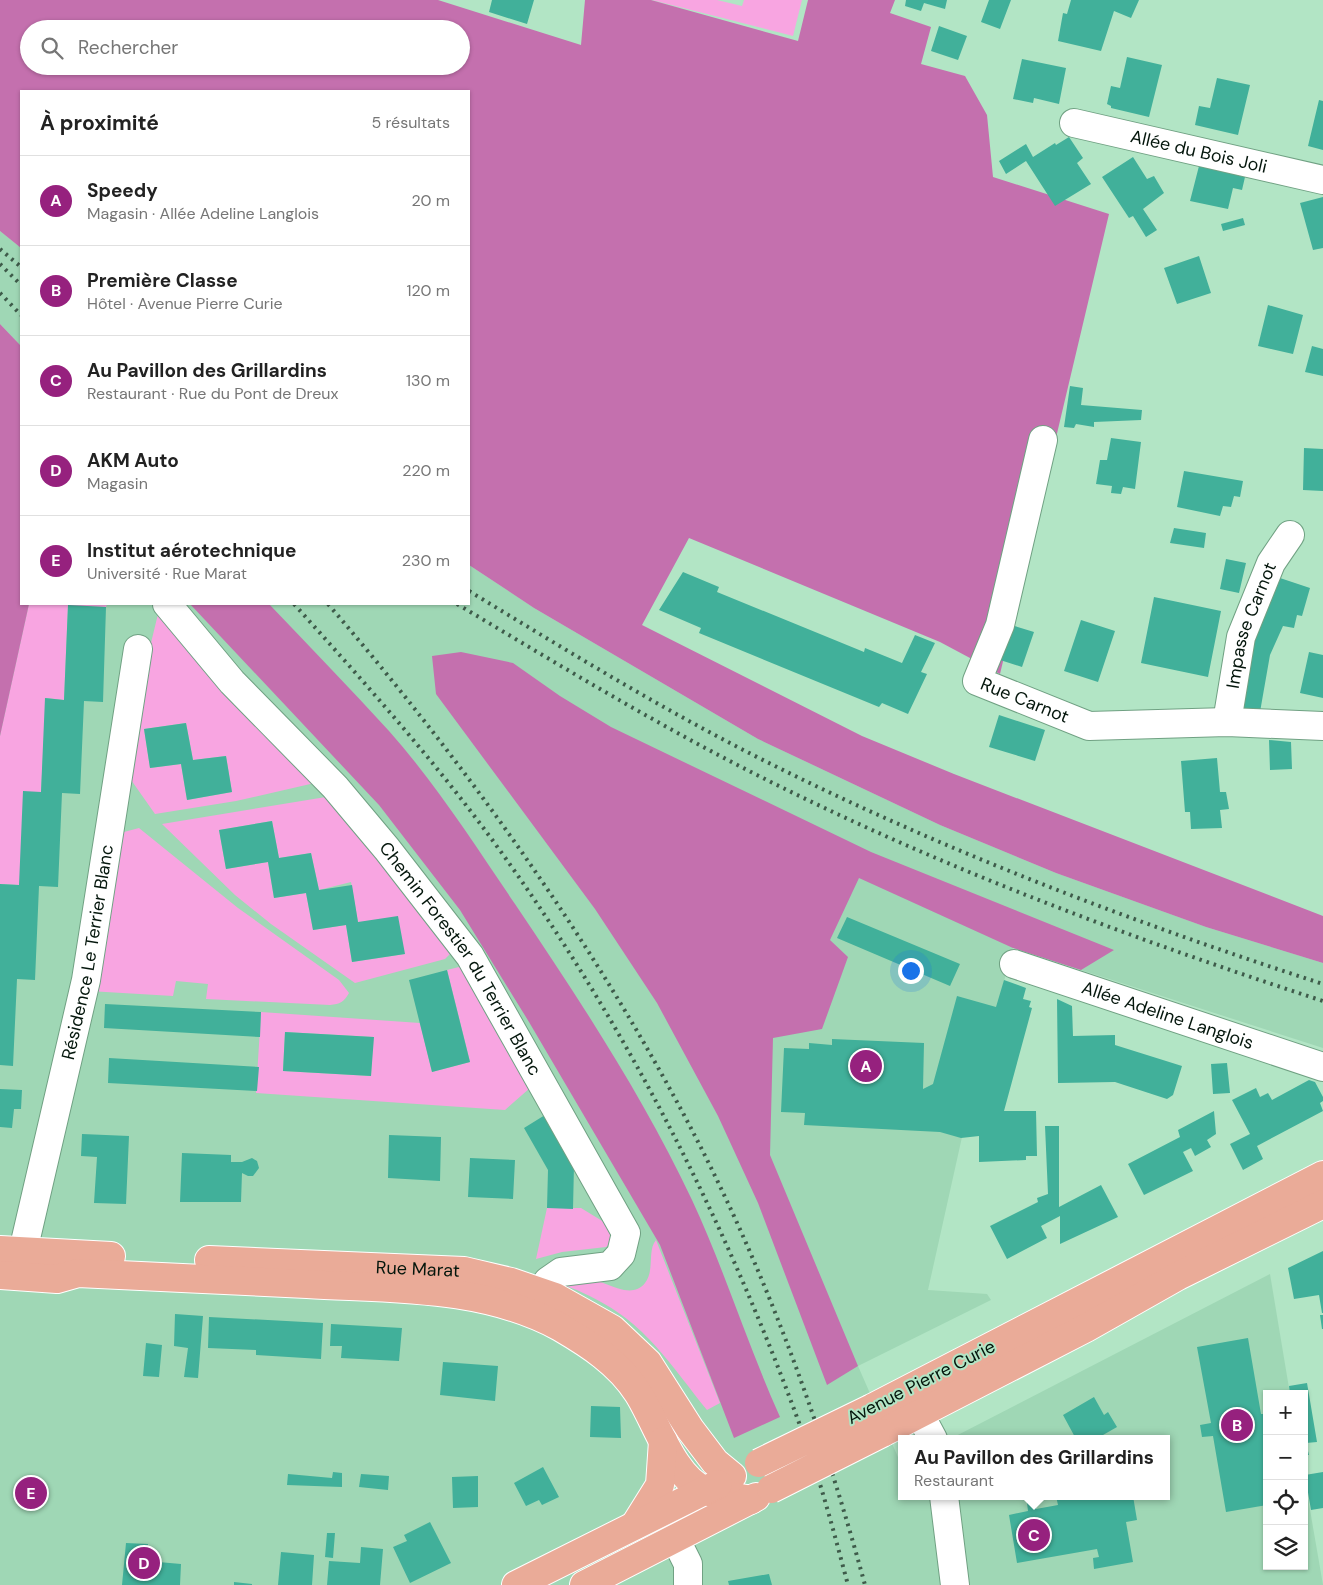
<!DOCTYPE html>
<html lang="fr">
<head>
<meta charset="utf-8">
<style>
  :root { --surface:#fff; --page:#f6f6f6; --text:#222; --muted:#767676; --line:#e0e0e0; --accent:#96217e }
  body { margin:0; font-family:"DM Sans",sans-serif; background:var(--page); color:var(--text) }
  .controls { position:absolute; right:15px; bottom:15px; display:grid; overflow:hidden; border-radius:0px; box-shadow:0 1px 4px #0004 }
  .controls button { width:45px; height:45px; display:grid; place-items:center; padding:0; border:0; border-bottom:1px solid var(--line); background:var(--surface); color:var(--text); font:25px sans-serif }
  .you { position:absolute; left:910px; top:970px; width:18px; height:18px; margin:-12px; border:4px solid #fff; border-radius:50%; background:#1a73e8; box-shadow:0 0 0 8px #1a73e833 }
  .badge { display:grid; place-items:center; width:32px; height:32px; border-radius:50%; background:var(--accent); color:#fff; font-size:16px; font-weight:700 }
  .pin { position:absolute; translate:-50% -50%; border:2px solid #fff; box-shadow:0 1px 5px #0006 }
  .popup { position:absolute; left:898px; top:1435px; width:272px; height:65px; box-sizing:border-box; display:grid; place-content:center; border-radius:0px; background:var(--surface); filter:drop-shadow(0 1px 4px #0005); font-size:16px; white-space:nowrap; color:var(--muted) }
  .popup b { font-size:19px; color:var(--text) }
  .popup::after { content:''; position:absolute; left:50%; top:100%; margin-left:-10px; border:10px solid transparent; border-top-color:var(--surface) }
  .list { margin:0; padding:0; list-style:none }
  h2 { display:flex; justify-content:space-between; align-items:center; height:65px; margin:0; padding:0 20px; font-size:21px }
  h2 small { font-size:16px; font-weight:400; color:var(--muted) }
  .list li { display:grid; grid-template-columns:32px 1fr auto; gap:15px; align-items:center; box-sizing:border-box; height:90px; padding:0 20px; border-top:1px solid var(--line) }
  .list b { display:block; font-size:19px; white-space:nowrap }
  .list p { margin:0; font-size:16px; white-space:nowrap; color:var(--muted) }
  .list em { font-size:16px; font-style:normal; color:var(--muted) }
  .icon { flex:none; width:28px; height:28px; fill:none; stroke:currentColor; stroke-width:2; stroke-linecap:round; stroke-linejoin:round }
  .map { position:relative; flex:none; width:1323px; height:1585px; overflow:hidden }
  .search { position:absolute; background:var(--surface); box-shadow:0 1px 4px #0004; left:20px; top:20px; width:450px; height:55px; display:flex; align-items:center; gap:12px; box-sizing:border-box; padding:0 18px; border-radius:28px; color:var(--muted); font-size:19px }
  .panel { position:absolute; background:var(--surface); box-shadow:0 1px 4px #0004; left:20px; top:90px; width:450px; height:515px; border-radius:0px }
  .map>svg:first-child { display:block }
</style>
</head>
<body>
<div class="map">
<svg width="1323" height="1585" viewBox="0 0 1323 1585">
  <rect width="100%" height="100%" fill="#b2e5c5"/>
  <path fill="#9fd7b5" d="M0 231 21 248V346L0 324Z
    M469 565 534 608 758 739 940 825 1056 873 1206 927 1323 963V1048L1013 948 962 1137 928 1290 987 1294 991 1300 858 1366 901 1464 902 1496H1166V1439H950L1270 1274 1290 1394H1267V1566H1304V1475L1323 1585H0V736L29 604H469Z"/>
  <path fill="#f8a5e1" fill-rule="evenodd" d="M652 0H717L742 6 744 0H802L793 36Z
    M29 604H107L106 607 68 606 64 700 46 698 41 792 19 885 1 884 0 890V736Z
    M158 614 319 782 236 801 155 814 129 777 134 713ZM186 723 193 760 226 756 232 792 187 800 181 764 150 768 144 729Z
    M332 796 453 951 445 959 355 983 271 924 235 895 162 824ZM272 821 279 858 311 853 319 890 351 882 358 922 405 954 352 962 346 925 313 930 306 893 274 898 268 862 226 869 219 830Z
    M139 828 238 908 339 980 349 993C344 1002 340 1004 330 1005L206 999 208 984 176 981 173 996 89 991 115 857 124 832Z
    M463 966 530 1088 505 1110 256 1093 261 1012 420 1023 432 1072 470 1062 447 970ZM285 1032 373 1037 371 1076 283 1071Z
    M547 1208H581L612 1227 614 1240 606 1247 562 1252 536 1259Z
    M656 1240 720 1403 707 1410C660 1351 639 1313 564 1285 570 1283 576 1279 582 1278 601 1276 629 1303 645 1283 655 1270 647 1251 656 1240Z"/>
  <path fill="#c470ae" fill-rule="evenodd" d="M0 0H438L581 45 585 0H651L798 41 808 0H895L890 13 931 27 921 64 965 76 987 115 993 177 1109 214 1000 674 940 642 689 538 642 625 862 736 954 774 1323 916V963L1206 927 1056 873 940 825 758 739 534 608 469 565V91H21V248L0 231ZM29 29H461V66H29Z
    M0 324 21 346V604H29L0 736Z
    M190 604H269C309 646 350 688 389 731 436 784 475 845 515 904 579 999 643 1096 692 1200 725 1271 748 1346 780 1417L734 1438 660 1245 529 1022 460 910 379 805Z
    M461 652 513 663 560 696 611 727 871 852 1114 950 1081 970 1013 948 859 878 830 940 848 957 822 1029 773 1038 770 1155 858 1366 827 1385 758 1203 718 1116 657 1003 595 909 436 694 432 656Z"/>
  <path fill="#41b09a" d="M492 0H534L527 24 489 12Z
    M906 0H947L945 9 924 3 921 11 905 6Z
    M989 0H1011L1000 29 981 22Z
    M1071 0H1139L1131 18 1114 11 1101 51 1058 41 1063 13 1067 14Z
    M939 26 967 36 958 60 931 51Z
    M1127 57 1162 65 1149 117 1111 108V106L1107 104 1111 86 1120 88Z
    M1022 59 1066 68 1059 104 1034 98 1033 103 1013 99Z
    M1217 78 1250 85 1238 135 1195 125 1199 106 1210 108Z
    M1319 100 1323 101V150L1308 146Z
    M1069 137 1083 158 1077 163 1091 184 1055 206 1026 161 1006 174 999 161 1026 144 1033 157 1055 143 1056 145Z
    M1133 157 1147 179 1154 176 1164 193 1143 209 1157 230 1146 237 1133 216 1129 218 1102 177Z
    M1199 166 1245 177 1242 190 1233 188 1228 209 1190 201Z
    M1323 197V248L1313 250 1300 203Z
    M1243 218 1245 225 1223 231 1221 224Z
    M1199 256 1211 293 1177 304 1164 268Z
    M1268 305 1303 315 1293 354 1258 346Z
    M1312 346 1323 349V376L1305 372Z
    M1070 386 1083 388 1081 405 1142 410 1141 420 1094 422V427L1076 424 1074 428 1064 427Z
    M1111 438 1141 442 1135 489 1123 487 1121 494 1111 493 1112 486 1096 484 1100 460H1107Z
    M1304 448 1323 449V491L1303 490Z
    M1184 471 1243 481 1240 497 1234 496 1231 507 1223 506 1220 516 1177 507Z
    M1174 528 1206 533 1204 548 1170 543Z
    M1226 559 1246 563 1239 593 1220 589Z
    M683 572 719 587 717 592 864 652 865 648 902 663 915 635 935 643 921 672 927 674 908 714 882 703 879 707 699 633 701 628 659 610Z
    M1277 577 1310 588 1302 616 1297 615 1294 628 1283 626 1270 655 1260 712 1236 713 1247 654Z
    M1154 597 1221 611 1208 677 1141 663Z
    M68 605 106 607 103 702 84 701 80 794 62 793 58 887 39 886 35 980 17 979 13 1066 0 1065V884L19 885 23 791 41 792 45 698 64 700Z
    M1081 620 1115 631 1098 682 1064 671Z
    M1008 624 1034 632 1022 667 997 659Z
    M1309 652 1323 655V698L1300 693Z
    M999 715 1045 730 1035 761 989 747Z
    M186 723 193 760 226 756 232 792 187 800 181 764 150 768 144 729Z
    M1269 740 1291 742 1292 769 1270 770Z
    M1217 758 1220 792H1226L1229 809 1220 810 1222 828 1191 829 1190 812H1185L1181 761Z
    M272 821 279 858 311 853 319 890 352 885 358 922 398 916 405 954 352 962 346 925 313 930 306 893 274 898 268 862 226 869 219 830Z
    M847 917 960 964 950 986 837 938Z
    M447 970 470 1062 432 1072 409 980Z
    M1004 980 1026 988 1023 999 1031 1001 1029 1007 1032 1008 1004 1111H1036L1037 1156H1026V1160L979 1162V1136L961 1138 940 1132 804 1125 805 1113 781 1112 784 1048 809 1049V1043L832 1045V1039L924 1043 923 1089 933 1084 957 996 996 1007Z
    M1057 999 1072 1006 1073 1036 1115 1035V1045L1182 1066 1173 1095 1167 1099 1115 1082 1058 1083Z
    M105 1004 261 1012 260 1037 104 1028Z
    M285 1032 374 1037 371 1076 283 1071Z
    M109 1058 259 1067 257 1091 108 1083Z
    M1227 1063 1230 1093 1213 1094 1211 1064Z
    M1309 1080 1315 1082 1323 1097V1101L1320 1103 1323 1111 1257 1146 1263 1159 1243 1170 1230 1144 1250 1134 1232 1100 1256 1088 1260 1097 1268 1093 1272 1100Z
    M0 1089 22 1090 21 1109H14L12 1128 0 1127Z
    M1214 1111 1216 1134 1207 1140 1211 1147 1195 1156 1191 1148 1183 1152 1193 1171 1144 1195 1128 1164 1180 1137 1178 1130Z
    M545 1115 574 1165 573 1209 547 1208 548 1170 524 1128Z
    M1045 1126H1059V1207L1101 1185 1118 1217 1060 1244V1216L1041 1226 1047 1238 1007 1259 990 1226 1038 1202 1037 1198 1048 1194Z
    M82 1134 129 1136 126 1204 94 1203 97 1157 81 1156Z
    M389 1135 441 1137 440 1181 388 1178Z
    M182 1153 231 1155V1162H242L252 1158 257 1161 259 1168 253 1176H248L242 1173 241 1202H180Z
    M470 1158 515 1160 513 1199 468 1197Z
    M1323 1251V1313H1322L1319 1295 1294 1299 1288 1268Z
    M175 1314 203 1316 198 1378 184 1377 188 1348 174 1346Z
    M1320 1315H1323V1329H1322Z
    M209 1317 323 1323 321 1359 256 1355V1350L208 1348Z
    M331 1324 402 1328 399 1361 341 1358 342 1346H330Z
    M1248 1338 1261 1414H1267V1426L1264 1427 1267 1444V1505L1226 1512 1213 1436 1202 1437 1200 1425 1211 1423 1197 1347Z
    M146 1343 162 1345 159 1377 143 1376Z
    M443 1362 498 1366 495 1401 440 1395Z
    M1307 1383 1317 1442 1306 1443 1309 1455H1304V1394H1290L1289 1386Z
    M1094 1397 1104 1415 1108 1412 1117 1427 1096 1439H1076L1063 1415Z
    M591 1406 620 1407 621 1438 590 1437Z
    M543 1467 559 1497 542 1505 539 1500 526 1506 514 1483Z
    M333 1472 342 1473V1487L287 1485 288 1474 332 1478Z
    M1323 1472V1508L1311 1510 1305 1475Z
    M361 1474 389 1476 388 1490 359 1487Z
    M478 1476V1507L453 1508 452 1477Z
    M1056 1496H1116V1498L1133 1496 1137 1520 1126 1522 1133 1562 1094 1569 1093 1558 1099 1557 1097 1549 1017 1563 1009 1515 1028 1511 1027 1503 1035 1502 1036 1509 1058 1505Z
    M430 1522 451 1563 410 1583 393 1547 407 1541 404 1535Z
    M327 1533H335L333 1558 325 1557Z
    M126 1543 148 1544 147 1561 181 1564 180 1585H122Z
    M361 1547 383 1549 380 1585H327L329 1561 360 1563Z
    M281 1552 314 1555 312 1585H278Z
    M769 1574 772 1585H729L728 1581Z
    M234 1582 252 1584V1585H234Z"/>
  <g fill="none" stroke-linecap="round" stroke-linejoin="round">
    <g stroke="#70a183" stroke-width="30">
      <g id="minor">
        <path id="s1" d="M1074 123 1323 180"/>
        <path id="s2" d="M1043 440 1000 625 977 681 1089 726 1227 722 1323 726"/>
        <path id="s3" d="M167 604 232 682 335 787 387 849 470 956 626 1233 621 1254 610 1266 561 1272 548 1281 526 1310"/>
        <path id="s4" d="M1227 722 1241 637 1271 563 1290 535"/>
        <path id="s5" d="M1014 964 1323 1067"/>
        <path id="s6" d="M23 1251 86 980 138 649"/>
        <path d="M909 1394 933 1439"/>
        <path d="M944 1496 955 1585"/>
        <path d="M675 1538 688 1564V1585"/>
      </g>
    </g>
    <g stroke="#fff" stroke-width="30">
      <g id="major">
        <path d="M0 1250 111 1256"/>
        <path id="s7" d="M209 1260 464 1271 511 1282 555 1297 612 1329 648 1363 690 1429 715 1462 732 1476"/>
        <path d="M0 1275 57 1279 78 1273C154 1277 231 1280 307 1284 391 1289 483 1285 560 1327 589 1344 619 1363 638 1393 656 1421 673 1478 706 1491 720 1496 737 1497 751 1500"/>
        <path d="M872 1408 1323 1175"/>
        <path d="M882 1433 1086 1328 1178 1276 1323 1204"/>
        <path d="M635 1525 660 1485 663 1441"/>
        <path d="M516 1585 718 1484"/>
        <path d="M584 1585 756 1497"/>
      </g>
    </g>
    <use href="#minor" stroke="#fff" stroke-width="28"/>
    <use href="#major" stroke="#eaab98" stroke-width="28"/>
    <path stroke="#3e5b4a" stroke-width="4" stroke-dasharray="2.5 5" stroke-linecap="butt" d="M0 249 21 267
      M0 264 21 285
      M0 293 21 315
      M469 591C566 650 663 710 765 761 944 851 1132 922 1323 984
      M294 604C364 682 434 760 496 845 629 1028 730 1230 806 1442 823 1489 835 1537 848 1585
      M328 604C463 761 586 931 684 1115 763 1263 821 1423 865 1585
      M457 604C556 663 654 723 757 775 939 867 1130 938 1323 1001"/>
    <g stroke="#fff" stroke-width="30" stroke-linecap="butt">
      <path id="major-bridge" d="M759 1463 872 1408
        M771 1489 882 1433"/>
    </g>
    <use href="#major-bridge" stroke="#eaab98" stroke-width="28"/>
  </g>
  <g text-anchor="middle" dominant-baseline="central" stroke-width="4" stroke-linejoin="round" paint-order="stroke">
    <g font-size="18" fill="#04160c" stroke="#b2e5c5">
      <text stroke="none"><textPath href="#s1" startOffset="128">Allée du Bois Joli</textPath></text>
      <text stroke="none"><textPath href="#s4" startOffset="100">Impasse Carnot</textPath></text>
      <text stroke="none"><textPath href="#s2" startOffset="302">Rue Carnot</textPath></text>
      <text stroke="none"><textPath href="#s6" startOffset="306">Résidence Le Terrier Blanc</textPath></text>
      <text stroke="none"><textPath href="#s3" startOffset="462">Chemin Forestier du Terrier Blanc</textPath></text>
      <text stroke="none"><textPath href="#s5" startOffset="162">Allée Adeline Langlois</textPath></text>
      <text stroke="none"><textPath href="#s7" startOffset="209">Rue Marat</textPath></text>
      <text transform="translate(921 1382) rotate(-27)">Avenue Pierre Curie</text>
    </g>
  </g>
</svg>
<div class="controls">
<button>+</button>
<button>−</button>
<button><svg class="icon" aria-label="locate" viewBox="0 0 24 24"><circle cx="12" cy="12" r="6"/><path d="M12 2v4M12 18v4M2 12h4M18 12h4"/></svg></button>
<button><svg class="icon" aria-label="layers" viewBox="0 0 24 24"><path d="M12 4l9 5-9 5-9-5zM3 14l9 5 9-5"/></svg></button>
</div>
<div class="you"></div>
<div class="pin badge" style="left:866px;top:1066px">A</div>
<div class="pin badge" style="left:1237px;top:1425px">B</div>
<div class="pin badge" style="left:1034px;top:1535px">C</div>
<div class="popup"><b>Au Pavillon des Grillardins</b>Restaurant</div>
<div class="pin badge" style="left:144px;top:1563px">D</div>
<div class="pin badge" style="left:31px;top:1493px">E</div>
<div class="search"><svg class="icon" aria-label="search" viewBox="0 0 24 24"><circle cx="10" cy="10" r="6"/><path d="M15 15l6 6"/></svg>Rechercher</div>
<section class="panel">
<h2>À proximité<small>5 résultats</small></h2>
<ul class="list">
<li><span class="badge">A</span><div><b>Speedy</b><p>Magasin · Allée Adeline Langlois</p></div><em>20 m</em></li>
<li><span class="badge">B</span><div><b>Première Classe</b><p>Hôtel · Avenue Pierre Curie</p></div><em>120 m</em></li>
<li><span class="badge">C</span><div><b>Au Pavillon des Grillardins</b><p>Restaurant · Rue du Pont de Dreux</p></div><em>130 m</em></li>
<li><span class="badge">D</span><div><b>AKM Auto</b><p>Magasin</p></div><em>220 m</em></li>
<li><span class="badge">E</span><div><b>Institut aérotechnique</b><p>Université · Rue Marat</p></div><em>230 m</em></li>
</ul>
</section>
</div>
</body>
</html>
